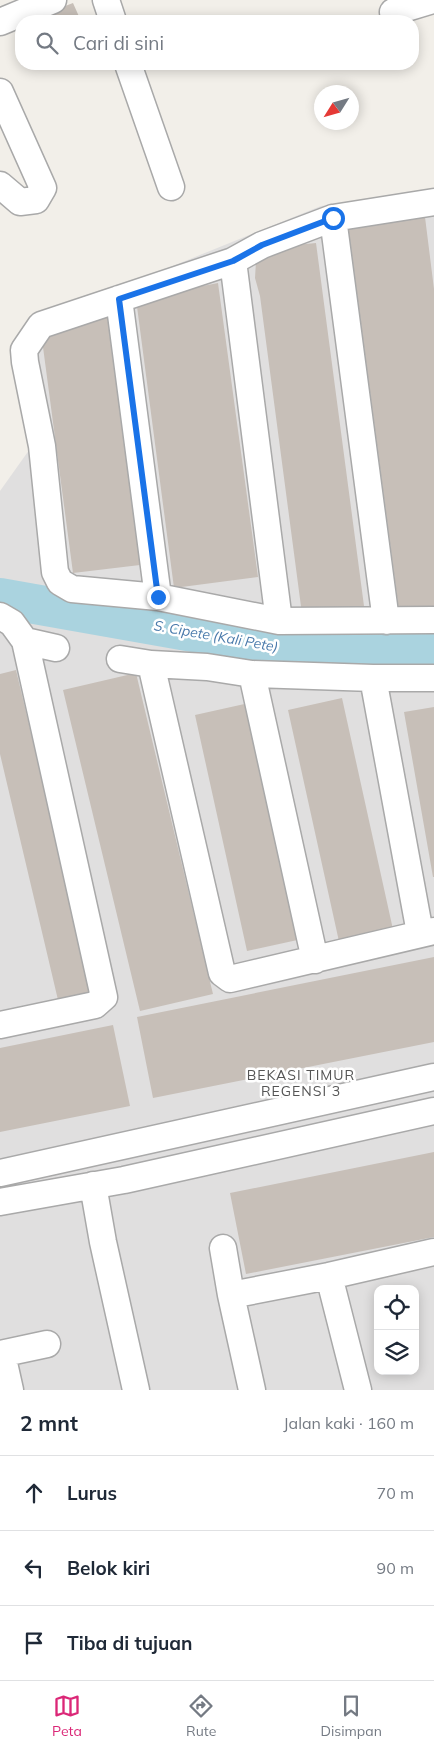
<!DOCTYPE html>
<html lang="id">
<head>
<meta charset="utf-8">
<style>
  :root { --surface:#fff; --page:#f2f2f3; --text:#1f2937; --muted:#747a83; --line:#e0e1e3; --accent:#db2777 }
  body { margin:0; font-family:Mulish,sans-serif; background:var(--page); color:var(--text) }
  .controls { position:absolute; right:15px; bottom:15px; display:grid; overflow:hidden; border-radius:10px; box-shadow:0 2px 12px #0003 }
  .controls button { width:45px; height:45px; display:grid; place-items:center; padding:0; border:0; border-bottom:1px solid var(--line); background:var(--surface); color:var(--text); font:25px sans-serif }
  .compass { position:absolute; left:314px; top:85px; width:45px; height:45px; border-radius:50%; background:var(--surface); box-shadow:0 2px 12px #0003; rotate:233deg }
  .stop { position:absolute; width:15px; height:15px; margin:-11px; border:4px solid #1a73e8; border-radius:50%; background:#fff }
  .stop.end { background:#1a73e8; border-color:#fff; box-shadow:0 1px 5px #0008 }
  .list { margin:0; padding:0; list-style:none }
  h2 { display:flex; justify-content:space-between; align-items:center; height:65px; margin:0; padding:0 20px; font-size:21px }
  h2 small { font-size:16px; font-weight:400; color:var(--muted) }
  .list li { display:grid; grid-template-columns:32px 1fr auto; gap:15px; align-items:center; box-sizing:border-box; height:75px; padding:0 20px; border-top:1px solid var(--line) }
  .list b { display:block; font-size:19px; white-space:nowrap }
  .list em { font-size:16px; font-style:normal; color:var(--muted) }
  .icon { flex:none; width:28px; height:28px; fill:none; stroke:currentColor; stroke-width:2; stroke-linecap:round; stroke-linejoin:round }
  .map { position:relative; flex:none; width:434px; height:1390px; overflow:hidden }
  .search { position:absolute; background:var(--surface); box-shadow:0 2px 12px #0003; left:15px; right:15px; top:15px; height:55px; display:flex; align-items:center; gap:12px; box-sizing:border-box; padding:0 18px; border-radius:20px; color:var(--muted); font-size:19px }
  .sheet { height:290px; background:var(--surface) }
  nav { display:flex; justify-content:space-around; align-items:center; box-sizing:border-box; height:70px; border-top:1px solid var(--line); background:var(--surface); font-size:14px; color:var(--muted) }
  nav a { display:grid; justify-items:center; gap:2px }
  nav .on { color:var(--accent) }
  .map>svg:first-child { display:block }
</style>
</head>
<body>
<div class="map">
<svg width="434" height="1390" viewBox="0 0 434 1390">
  <rect width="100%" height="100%" fill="#f2efe9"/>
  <path fill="#e0dfdf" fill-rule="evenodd" d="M434 191V1390H0V491L32 446 17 353 111 291 321 206ZM378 1289H415V1371H378Z"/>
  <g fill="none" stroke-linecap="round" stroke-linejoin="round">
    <path stroke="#aad3df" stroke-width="40" d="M0 598 283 648 434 644"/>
  </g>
  <path fill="#c7bfb8" d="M73 3 81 21H44L42 15Z
    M424 209 434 289V606L399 611 347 218Z
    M316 243 364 606 302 614 260 296 255 278 256 261 286 246Z
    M218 283 258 577 174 588 136 299Z
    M107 315 140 565 73 573 41 332Z
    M16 670 93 992 58 1000 0 754V674Z
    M136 673 213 994 140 1011 63 690Z
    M342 698 394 934 340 946 288 710Z
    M249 703 302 939 247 951 195 715Z
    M434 707V877H433L404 712Z
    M434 957V1042L153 1098 137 1017Z
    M113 1025 130 1106 0 1132V1048Z
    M434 1152V1237L246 1274 230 1193Z"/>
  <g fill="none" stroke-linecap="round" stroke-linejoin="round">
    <g stroke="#a9a9a9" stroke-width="29">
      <path id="minor" d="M106 0 113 21
        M393 12 433 0
        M0 22 53 0
        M128 64 171 187
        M0 92 43 188 36 200 20 202 0 185
        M434 202 333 218 262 245 233 261 41 325 24 350 25 362 42 446 55 572 60 582 72 589 158 597 279 621 434 620
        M333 218 386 621
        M233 261 279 621
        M119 299 158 597
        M0 616 12 623 25 641 104 997 95 1005 0 1025
        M25 641 56 648
        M120 659 151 664 222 973 230 979 434 931
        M151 664 207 667 252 674 373 678H434
        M252 674 315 960
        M373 678 420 933
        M0 1173 434 1077
        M93 1185 103 1242 136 1390
        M0 1202 124 1180 434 1111
        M223 1248 231 1295
        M0 1354 47 1344
        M2 1354 10 1390
        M252 1390 231 1295 329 1276
        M358 1390 329 1276 434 1252"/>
    </g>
    <use href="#minor" stroke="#fff" stroke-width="26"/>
  </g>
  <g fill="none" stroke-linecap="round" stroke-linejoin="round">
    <path stroke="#1a73e8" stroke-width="6" d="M158 597 119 299 233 261 262 245 333 218"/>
  </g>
  <g text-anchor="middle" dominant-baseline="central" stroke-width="5" stroke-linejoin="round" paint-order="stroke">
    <g font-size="14" font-style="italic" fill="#4a7aab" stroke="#fff">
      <text transform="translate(216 636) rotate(10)">S. Cipete (Kali Pete)</text>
    </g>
    <g font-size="14" letter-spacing="1" fill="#555" stroke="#fff">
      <text x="301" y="1075">BEKASI TIMUR<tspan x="301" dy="16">REGENSI 3</tspan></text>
    </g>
  </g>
</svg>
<div class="controls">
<button><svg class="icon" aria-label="locate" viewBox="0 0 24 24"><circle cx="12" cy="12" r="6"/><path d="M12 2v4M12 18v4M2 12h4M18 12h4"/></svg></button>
<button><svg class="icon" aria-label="layers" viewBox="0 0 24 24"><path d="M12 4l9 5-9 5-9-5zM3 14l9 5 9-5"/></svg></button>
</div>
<svg class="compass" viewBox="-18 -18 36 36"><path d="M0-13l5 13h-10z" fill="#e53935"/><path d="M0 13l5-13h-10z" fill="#747a83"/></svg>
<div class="stop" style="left:333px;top:218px"></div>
<div class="stop end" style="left:158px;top:597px"></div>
<div class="search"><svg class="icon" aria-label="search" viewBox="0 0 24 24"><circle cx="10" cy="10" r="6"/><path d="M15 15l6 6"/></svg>Cari di sini</div>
</div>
<section class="sheet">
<h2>2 mnt<small>Jalan kaki · 160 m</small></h2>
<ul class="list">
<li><svg class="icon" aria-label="ahead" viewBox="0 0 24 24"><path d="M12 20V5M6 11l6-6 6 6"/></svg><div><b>Lurus</b></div><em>70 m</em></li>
<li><svg class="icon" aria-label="left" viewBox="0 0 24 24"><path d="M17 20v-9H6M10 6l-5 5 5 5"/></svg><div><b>Belok kiri</b></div><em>90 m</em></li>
<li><svg class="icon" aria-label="arrive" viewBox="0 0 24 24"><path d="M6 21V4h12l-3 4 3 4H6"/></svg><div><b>Tiba di tujuan</b></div></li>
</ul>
</section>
<nav>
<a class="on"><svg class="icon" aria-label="map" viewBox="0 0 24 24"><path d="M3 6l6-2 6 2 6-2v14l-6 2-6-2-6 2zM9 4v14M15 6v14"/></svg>Peta</a>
<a><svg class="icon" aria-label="directions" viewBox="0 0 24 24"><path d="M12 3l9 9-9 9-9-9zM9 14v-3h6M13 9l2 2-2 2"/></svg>Rute</a>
<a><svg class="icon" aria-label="saved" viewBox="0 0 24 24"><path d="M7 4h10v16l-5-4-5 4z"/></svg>Disimpan</a>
</nav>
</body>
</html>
